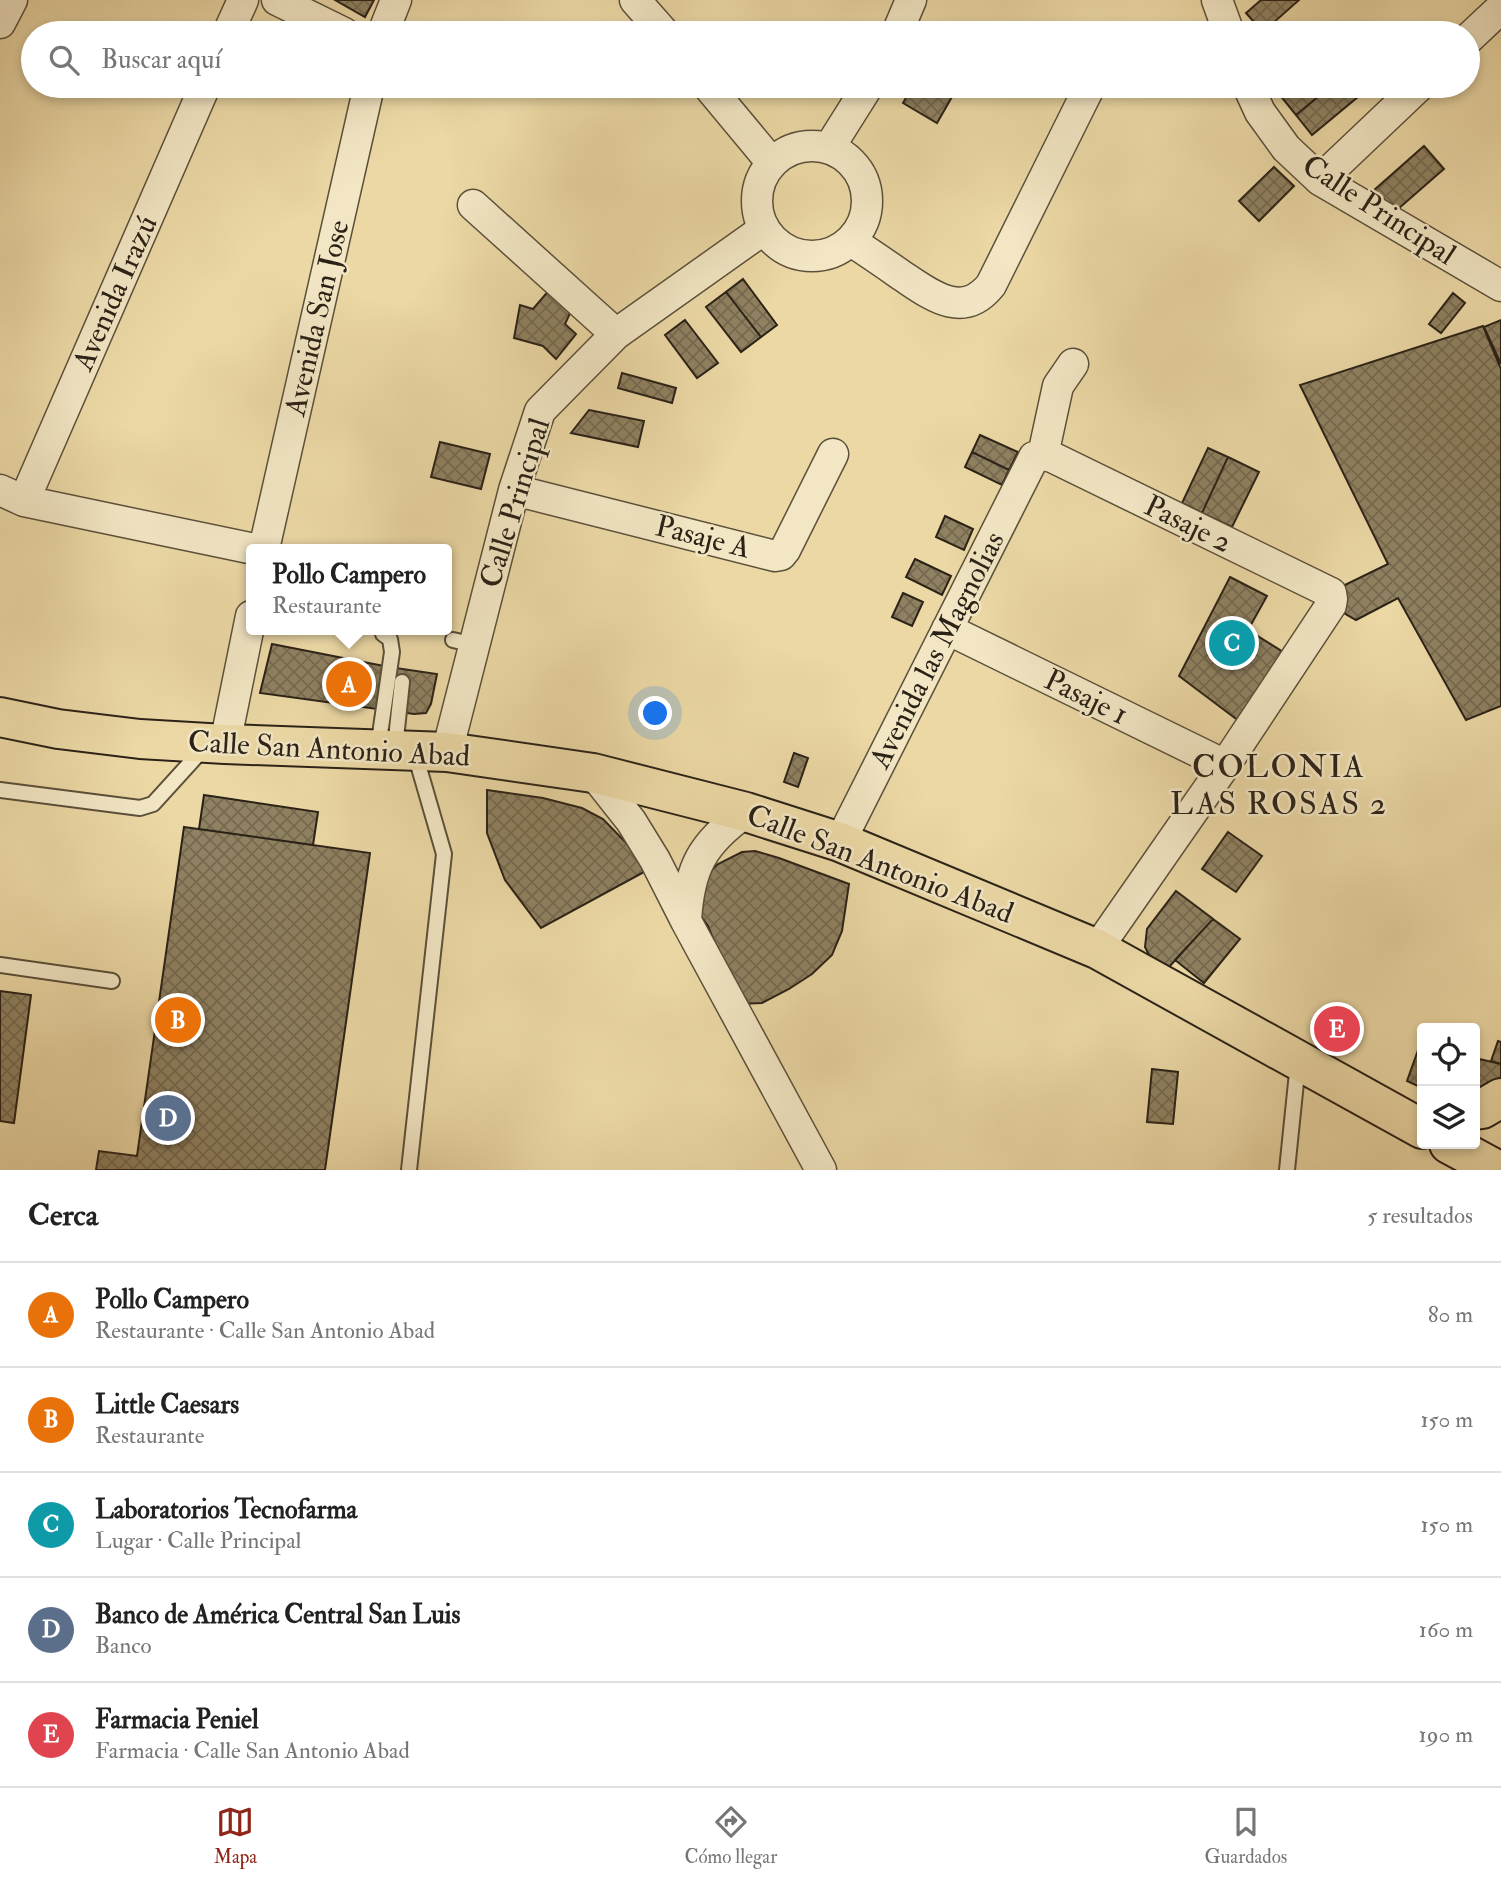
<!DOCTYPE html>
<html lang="es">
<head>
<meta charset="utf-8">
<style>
  :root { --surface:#fff; --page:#f2f2f2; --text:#222; --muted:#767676; --line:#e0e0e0; --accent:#8f2418 }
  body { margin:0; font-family:"IM FELL Double Pica",serif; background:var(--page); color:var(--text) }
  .controls { position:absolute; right:21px; bottom:21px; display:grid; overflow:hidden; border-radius:7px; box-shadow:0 4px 10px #0003 }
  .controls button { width:63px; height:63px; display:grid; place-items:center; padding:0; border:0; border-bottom:2px solid var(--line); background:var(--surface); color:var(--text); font:35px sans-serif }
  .you { position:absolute; left:656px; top:714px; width:24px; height:24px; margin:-18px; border:5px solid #fff; border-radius:50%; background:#1a73e8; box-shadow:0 0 0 10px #1a73e833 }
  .badge { display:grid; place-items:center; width:46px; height:46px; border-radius:50%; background:var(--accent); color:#fff; font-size:23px; font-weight:700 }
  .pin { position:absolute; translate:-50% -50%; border:4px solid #fff; box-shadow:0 2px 7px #0006 }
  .popup { position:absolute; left:246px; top:544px; width:206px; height:91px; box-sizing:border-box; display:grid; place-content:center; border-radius:7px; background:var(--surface); filter:drop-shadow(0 2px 5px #0005); font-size:23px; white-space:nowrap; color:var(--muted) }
  .popup b { font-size:26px; color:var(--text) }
  .popup::after { content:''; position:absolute; left:50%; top:100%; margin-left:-14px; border:14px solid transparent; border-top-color:var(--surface) }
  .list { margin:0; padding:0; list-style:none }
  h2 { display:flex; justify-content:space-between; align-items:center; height:91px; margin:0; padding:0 28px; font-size:30px }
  h2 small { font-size:23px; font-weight:400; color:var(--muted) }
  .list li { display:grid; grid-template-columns:46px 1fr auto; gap:21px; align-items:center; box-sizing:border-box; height:105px; padding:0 28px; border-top:2px solid var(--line) }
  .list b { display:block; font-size:26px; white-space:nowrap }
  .list p { margin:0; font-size:23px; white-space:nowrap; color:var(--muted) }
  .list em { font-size:23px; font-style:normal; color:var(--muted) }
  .icon { flex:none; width:38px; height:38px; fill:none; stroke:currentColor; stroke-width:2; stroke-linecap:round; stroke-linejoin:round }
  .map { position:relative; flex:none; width:1501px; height:1170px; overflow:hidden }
  .search { position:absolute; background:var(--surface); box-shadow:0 4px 10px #0003; left:21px; right:21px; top:21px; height:77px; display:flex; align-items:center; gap:18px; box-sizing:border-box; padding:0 24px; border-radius:38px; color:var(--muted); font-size:26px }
  .sheet { height:616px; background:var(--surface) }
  nav { display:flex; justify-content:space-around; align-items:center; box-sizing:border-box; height:98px; border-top:2px solid var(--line); background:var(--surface); font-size:19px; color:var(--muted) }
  nav a { display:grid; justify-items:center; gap:4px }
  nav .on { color:var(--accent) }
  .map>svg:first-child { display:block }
</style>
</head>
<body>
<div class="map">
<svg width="1501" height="1170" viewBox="0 0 1501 1170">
  <defs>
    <pattern id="building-cross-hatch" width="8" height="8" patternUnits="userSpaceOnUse" patternTransform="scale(1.75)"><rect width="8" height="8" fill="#8f8161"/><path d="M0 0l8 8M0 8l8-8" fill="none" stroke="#75694f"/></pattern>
  </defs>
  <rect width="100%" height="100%" fill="#ebd8a5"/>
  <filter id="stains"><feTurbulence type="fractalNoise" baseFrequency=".00286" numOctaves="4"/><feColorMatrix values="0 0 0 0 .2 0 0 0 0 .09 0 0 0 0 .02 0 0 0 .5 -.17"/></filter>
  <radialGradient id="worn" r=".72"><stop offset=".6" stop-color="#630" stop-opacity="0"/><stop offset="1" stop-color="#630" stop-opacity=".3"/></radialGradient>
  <path fill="url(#building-cross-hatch)" stroke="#2b2217" stroke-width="2" d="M335 0H374L365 17Z
    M1261 0H1299L1263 32 1246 13Z
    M263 22 292 32V33H259Z
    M913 86H938L953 95 937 123 903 103Z
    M1290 86H1331L1296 115 1279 94Z
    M1331 86H1351L1359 96 1312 135 1296 115Z
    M1424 146 1444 169 1398 209 1372 192Z
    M1274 167 1294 186 1259 221 1239 201Z
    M743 279 777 325 761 337 726 292Z
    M551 288 572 309 565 324 576 334 556 359 543 346 514 338 520 305 533 309Z
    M726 292 761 337 741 352 706 307Z
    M1453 293 1465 303 1441 333 1429 324Z
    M685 320 718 363 697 378 665 335Z
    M1501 320V364L1484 327Z
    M1483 326 1501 369V706L1466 720 1398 598 1356 620 1318 598 1388 564 1300 385Z
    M622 373 676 388 672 403 618 388Z
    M589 410 644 421 638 447 571 433Z
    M980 435 1018 452 1009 470 972 452Z
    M440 442 490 454 481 489 431 477Z
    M1208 448 1228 457 1202 513 1182 503Z
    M972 452 1009 470 1002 485 965 467Z
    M1228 457 1259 472 1232 527 1202 513Z
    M945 516 973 529 964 550 936 537Z
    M915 559 951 576 942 595 906 577Z
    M1230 577 1267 596 1248 630 1288 655 1239 721 1179 676Z
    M903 593 923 602 912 626 892 617Z
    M272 644 389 667 437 674 431 704 426 713 414 714 260 693Z
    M794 753 808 758 798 787 784 782Z
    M487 790 543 798 582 808 603 819 635 852 644 872 541 928 505 880 487 833Z
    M204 795 318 812 313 845 199 829Z
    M184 827 370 853 325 1170H96L99 1151 137 1156Z
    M1228 832 1262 856 1236 892 1202 869Z
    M755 851 779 858 849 884 842 931 832 955 812 974 789 989 762 1003 739 1004 708 926 700 915 705 876 718 864 742 852Z
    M1176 891 1213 919 1169 967 1150 957 1145 947 1147 929Z
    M1213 919 1240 939 1204 983 1175 960Z
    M0 991 31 995 14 1123 0 1121Z
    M1325 1011 1360 1023 1345 1046 1315 1034Z
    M1422 1039V1088L1407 1081Z
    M1498 1041 1501 1042V1064L1491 1061Z
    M1475 1058 1501 1064V1080L1475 1097Z
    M1152 1069 1178 1072 1173 1124 1147 1122Z"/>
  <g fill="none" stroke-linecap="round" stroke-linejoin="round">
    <g stroke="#5b503a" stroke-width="18">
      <path id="service" d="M453 640 474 645
        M378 748 392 652 390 639 383 634
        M395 748 402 682
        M0 790 140 808 153 804 203 749
        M0 965 112 981
        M409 1170 444 854 415 754
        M1287 1170 1298 1063"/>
    </g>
    <g stroke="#5b503a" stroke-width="33">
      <path id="minor" d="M277 0 344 33
        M635 0 664 33
        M1217 0 1229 33
        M0 23 12 0
        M228 33 243 0
        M383 33 396 0
        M897 33 911 0
        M1468 39 1501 8
        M708 86 772 163
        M1248 86 1260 112 1286 148 1320 180 1501 286
        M757 201a55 55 0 1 1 110 0a55 55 0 1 1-110 0Z
        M829 148 868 86
        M1320 180 1419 86
        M473 205 616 334
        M851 241C868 252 884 263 901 275 930 294 962 321 991 285L1090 86
        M1043 455 1058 386 1073 364
        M0 490 24 501 254 549
        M514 490 775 556 781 555 785 550 833 454
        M24 501 205 86
        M264 549 369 86
        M947 629 1225 765
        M225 744 251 616
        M447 752 514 490 540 411 616 334 764 229
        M593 773 631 821 655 860 686 921 821 1170
        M840 842 1034 457 1043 455 1052 457 1331 593 1332 599 1331 605 1225 765 1097 949
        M686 921C689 868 702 843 746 812"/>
    </g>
    <g stroke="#2b2217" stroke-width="42">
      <path id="primary" d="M0 717 58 729 140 739 225 744 447 752 593 773 746 812 840 842 1097 949 1422 1129
        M1475 1110 1482 1109 1501 1098
        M1449 1144 1497 1170"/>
    </g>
    <use href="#service" stroke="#f2e6c4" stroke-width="14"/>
    <use href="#minor" stroke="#f2e6c4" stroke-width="30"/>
    <use href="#primary" stroke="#ebd8a5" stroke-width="38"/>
  </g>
  <g text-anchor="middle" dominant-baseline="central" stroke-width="5" stroke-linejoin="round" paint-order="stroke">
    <g font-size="30" fill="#2b2217" stroke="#f2e6c4">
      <text transform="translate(1379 210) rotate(33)">Calle Principal</text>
      <text transform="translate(115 293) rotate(-66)">Avenida Irazú</text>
      <text transform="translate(317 318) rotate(-77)">Avenida San Jose</text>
      <text transform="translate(515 503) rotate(-73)">Calle Principal</text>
      <text transform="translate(1188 524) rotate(26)">Pasaje 2</text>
      <text transform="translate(703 537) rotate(14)">Pasaje A</text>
      <text transform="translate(937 650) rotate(-63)">Avenida las Magnolias</text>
      <text transform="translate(1086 697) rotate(26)">Pasaje 1</text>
      <text transform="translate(329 749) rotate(3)">Calle San Antonio Abad</text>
      <text transform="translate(880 864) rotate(21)">Calle San Antonio Abad</text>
    </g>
    <g font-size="32" letter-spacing="2" fill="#2b2217" stroke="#f2e6c4">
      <text x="1279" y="767">COLONIA<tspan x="1279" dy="37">LAS ROSAS 2</tspan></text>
    </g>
  </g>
  <rect width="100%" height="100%" filter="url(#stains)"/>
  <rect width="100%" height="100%" fill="url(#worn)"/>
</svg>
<div class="controls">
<button><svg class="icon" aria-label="locate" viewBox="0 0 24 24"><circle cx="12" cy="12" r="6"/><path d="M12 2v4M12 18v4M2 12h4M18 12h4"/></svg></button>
<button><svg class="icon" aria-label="layers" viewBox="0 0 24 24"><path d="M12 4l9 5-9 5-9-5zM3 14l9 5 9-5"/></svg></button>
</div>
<div class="you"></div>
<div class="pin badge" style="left:349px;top:684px;background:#e8710a">A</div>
<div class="popup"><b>Pollo Campero</b>Restaurante</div>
<div class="pin badge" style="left:178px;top:1020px;background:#e8710a">B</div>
<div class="pin badge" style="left:1232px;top:643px;background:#0f9aa8">C</div>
<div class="pin badge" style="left:168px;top:1118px;background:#5c6f8a">D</div>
<div class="pin badge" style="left:1337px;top:1029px;background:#e0444e">E</div>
<div class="search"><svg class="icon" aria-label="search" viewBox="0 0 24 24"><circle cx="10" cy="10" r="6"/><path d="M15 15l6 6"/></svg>Buscar aquí</div>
</div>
<section class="sheet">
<h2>Cerca<small>5 resultados</small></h2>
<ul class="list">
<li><span class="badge" style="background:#e8710a">A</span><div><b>Pollo Campero</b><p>Restaurante · Calle San Antonio Abad</p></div><em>80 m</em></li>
<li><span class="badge" style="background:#e8710a">B</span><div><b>Little Caesars</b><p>Restaurante</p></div><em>150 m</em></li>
<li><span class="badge" style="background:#0f9aa8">C</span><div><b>Laboratorios Tecnofarma</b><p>Lugar · Calle Principal</p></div><em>150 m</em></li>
<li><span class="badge" style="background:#5c6f8a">D</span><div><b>Banco de América Central San Luis</b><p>Banco</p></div><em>160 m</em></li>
<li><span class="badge" style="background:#e0444e">E</span><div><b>Farmacia Peniel</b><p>Farmacia · Calle San Antonio Abad</p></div><em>190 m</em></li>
</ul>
</section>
<nav>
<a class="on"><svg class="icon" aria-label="map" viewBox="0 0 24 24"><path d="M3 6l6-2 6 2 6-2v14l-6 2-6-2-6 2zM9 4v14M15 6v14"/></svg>Mapa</a>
<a><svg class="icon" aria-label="directions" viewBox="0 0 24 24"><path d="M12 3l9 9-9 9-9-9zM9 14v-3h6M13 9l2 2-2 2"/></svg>Cómo llegar</a>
<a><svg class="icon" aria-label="saved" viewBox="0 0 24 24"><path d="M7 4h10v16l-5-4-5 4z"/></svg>Guardados</a>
</nav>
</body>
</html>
